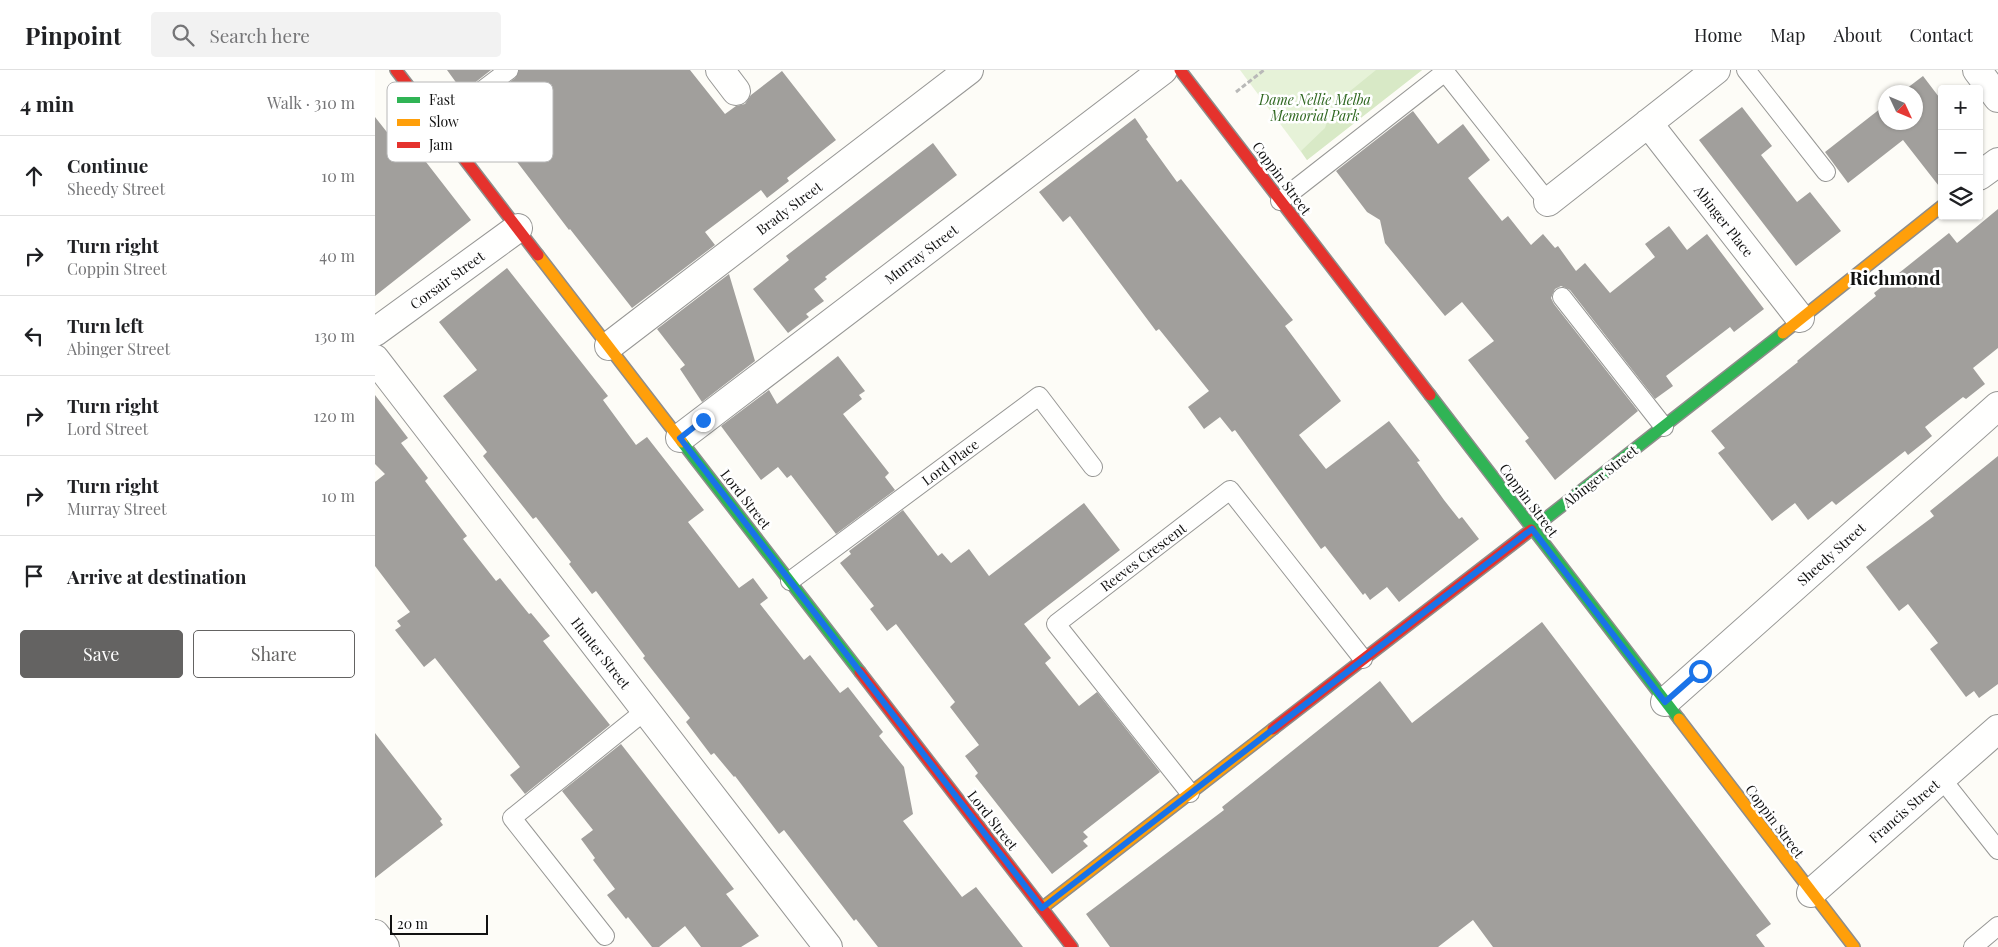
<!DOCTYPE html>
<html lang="en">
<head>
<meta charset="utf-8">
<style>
  :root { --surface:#fff; --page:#f2f2f2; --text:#202124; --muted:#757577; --line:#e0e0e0; --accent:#646362 }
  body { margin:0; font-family:"Playfair Display",serif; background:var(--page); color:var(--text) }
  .controls { position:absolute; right:15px; top:15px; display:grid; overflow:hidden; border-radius:5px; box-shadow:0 1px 4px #0004 }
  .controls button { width:45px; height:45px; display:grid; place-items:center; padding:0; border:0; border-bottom:1px solid var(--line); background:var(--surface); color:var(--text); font:25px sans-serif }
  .compass { position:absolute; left:1503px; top:15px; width:45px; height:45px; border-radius:50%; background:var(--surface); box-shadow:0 1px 4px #0004; rotate:134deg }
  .scale { position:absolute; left:15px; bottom:12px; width:98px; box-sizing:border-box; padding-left:5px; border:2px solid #111; border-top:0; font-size:14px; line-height:18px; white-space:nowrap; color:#111; -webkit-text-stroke:4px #fff; paint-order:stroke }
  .stop { position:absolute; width:15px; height:15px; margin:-11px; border:4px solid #1a73e8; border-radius:50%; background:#fff }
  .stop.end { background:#1a73e8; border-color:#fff; box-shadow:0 1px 5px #0008 }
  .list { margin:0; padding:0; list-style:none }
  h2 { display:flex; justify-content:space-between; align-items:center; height:65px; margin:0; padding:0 20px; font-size:21px }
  h2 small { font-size:16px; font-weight:400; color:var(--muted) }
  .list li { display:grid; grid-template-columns:32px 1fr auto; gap:15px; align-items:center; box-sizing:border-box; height:80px; padding:0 20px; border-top:1px solid var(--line) }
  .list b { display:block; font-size:19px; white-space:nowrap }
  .list p { margin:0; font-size:16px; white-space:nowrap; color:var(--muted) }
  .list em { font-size:16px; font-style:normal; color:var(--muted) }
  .actions { display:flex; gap:10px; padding:15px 20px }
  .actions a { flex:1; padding:11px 0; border:1px solid var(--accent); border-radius:5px; text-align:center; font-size:18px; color:var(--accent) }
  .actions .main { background:var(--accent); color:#fff }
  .icon { flex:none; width:28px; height:28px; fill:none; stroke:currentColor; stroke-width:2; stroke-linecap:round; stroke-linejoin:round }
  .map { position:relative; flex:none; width:1623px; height:877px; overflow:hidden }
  header { display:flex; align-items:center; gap:30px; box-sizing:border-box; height:70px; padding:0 25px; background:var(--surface); border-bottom:1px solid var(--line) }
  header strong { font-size:24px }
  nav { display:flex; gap:28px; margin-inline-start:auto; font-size:18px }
  .search { width:350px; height:45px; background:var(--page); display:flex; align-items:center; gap:12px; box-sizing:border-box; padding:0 18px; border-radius:5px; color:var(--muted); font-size:19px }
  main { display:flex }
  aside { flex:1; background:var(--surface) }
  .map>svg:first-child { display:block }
</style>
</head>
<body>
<header>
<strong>Pinpoint</strong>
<div class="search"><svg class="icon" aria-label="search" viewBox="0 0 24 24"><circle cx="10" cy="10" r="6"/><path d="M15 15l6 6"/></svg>Search here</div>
<nav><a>Home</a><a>Map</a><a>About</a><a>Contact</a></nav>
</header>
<main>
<aside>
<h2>4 min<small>Walk · 310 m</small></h2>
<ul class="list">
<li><svg class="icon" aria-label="ahead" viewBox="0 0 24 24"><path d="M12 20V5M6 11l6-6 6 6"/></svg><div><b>Continue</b><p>Sheedy Street</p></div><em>10 m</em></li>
<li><svg class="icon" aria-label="right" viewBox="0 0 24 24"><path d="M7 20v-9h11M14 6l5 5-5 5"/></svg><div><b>Turn right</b><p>Coppin Street</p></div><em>40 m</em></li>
<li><svg class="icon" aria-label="left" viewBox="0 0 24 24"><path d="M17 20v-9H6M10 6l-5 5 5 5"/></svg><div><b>Turn left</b><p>Abinger Street</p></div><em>130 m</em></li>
<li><svg class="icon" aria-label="right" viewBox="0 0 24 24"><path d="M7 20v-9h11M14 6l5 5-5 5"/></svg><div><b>Turn right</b><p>Lord Street</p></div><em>120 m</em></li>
<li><svg class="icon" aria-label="right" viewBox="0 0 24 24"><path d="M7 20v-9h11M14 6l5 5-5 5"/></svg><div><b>Turn right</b><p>Murray Street</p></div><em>10 m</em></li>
<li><svg class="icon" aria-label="arrive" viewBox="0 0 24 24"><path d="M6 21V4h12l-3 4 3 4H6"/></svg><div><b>Arrive at destination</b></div></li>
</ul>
<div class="actions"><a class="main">Save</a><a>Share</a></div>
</aside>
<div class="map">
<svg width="1623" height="877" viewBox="0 0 1623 877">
  <rect width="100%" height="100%" fill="#fdfcf7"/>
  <path fill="#e6f2d8" d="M865 0H1047L932 90Z"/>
  <path fill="#d8e9c6" d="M1001 0H1047L932 90 926 81 950 58 958 35Z"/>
  <path fill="#a19f9c" d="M72 0H116L88 22Z
    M144 0H315L350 44 361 36 370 34 376 25 407 1 461 70 412 108 414 111 392 128 386 120 330 162 340 175 257 238 195 159 194 160 101 38 140 8Z
    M1548 6 1567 31V120L1528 70 1473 113 1450 82 1510 35V52H1540V22H1527Z
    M1367 37 1397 76 1386 85 1422 132 1435 122 1466 161 1421 196 1324 70Z
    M1038 41 1063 74 1088 54 1115 90 1093 108 1127 151 1133 146 1156 175 1168 164 1180 178 1183 176 1201 201 1210 193 1235 223 1280 187 1270 174 1294 156 1312 180 1332 164 1389 239 1359 262 1355 257 1291 306 1298 316 1280 329 1195 220 1186 216 1180 219 1176 228 1179 234 1263 341 1180 410 1150 371 1154 368 1093 290 1119 271 1087 232 1070 246 1010 173 1005 150 992 142 961 101Z
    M0 47 34 90 44 83 96 150 0 226Z
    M760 48 773 67 771 69 802 112 806 109 918 250 910 256 966 331 924 365 951 399 1014 351 1045 391 1042 392 1069 430 1084 449 1087 447 1104 469 1024 532 1012 517 995 530 990 523 988 525 950 476 946 479 860 360 857 362 845 347 829 359 813 337 834 321 784 259 781 261 695 146 688 152 664 122Z
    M558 73 582 105 450 207 452 209 439 219 449 231 431 244 434 247 413 263 378 219 414 190 411 186Z
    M1623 139V278L1598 298 1610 314 1591 329 1588 327 1550 357 1557 366 1533 385 1530 381 1461 435 1457 431 1433 450 1420 433 1397 451 1343 383 1350 378 1336 361 1423 292 1422 291 1501 226 1499 223 1574 163 1582 173Z
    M132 198 233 326 228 330 261 375 272 367 329 440 313 452 364 518 378 508 393 528 385 534 429 590 435 585 465 623 473 617 508 662 504 666 529 697 538 744 528 751 587 827 601 817 648 877H503L481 849 479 851 409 760 404 764 360 706 359 707 339 683 336 685 311 652 315 648 268 588 270 586 221 521 217 524 194 494 196 492 161 447 158 449 108 386 112 382 68 326 102 300 64 252Z
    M354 204 380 291 327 332 305 299 310 295 282 259Z
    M463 286 490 321 484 325 487 329 468 344 514 403 510 407 520 420 461 464 416 405 412 408 403 397 386 410 346 356 394 320 402 334Z
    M0 325 33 368 26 373 53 408 50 411 92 466 88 469 121 511 125 508 154 544 156 543 175 566 168 571 235 655 150 724 135 705 145 697 60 588 49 597 20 560 26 556 22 551 35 542 0 496V412L10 404 0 394Z
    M1623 386V614L1604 628 1599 621 1591 627 1555 579 1563 573 1533 534 1524 541 1491 497 1559 446 1555 441Z
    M709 433 745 480 649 554 676 588 670 593 704 636 722 622 785 702 708 762 713 767 708 771 713 776 677 804 600 706 603 703 590 686 604 675 575 637 580 632 521 554 512 561 495 539 499 536 465 493 476 484 474 481 528 440 563 486 567 483 576 493 594 479 614 506Z
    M1167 552 1396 854 1381 865 1390 877H1118L1098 850 1063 877H735L711 844 849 740 847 737 1005 611 1037 653Z
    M0 663 67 749 65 751 68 755 0 808Z
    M246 674 359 819 351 824 384 866 366 877H326L310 856 284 877H277L253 847 251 849 232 825 240 819 218 790 220 788 206 769 218 760 187 721Z"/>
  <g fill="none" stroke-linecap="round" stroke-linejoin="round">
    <g stroke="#979795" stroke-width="20">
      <path id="lane" d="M1371 0 1451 102
        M63 54 134 0
        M905 131 1070 2 1173 132
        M1187 227 1289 357
        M415 511 664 326 718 397
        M1566 708 1623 780
        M815 723 681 554 855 420 988 589
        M230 866 137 748 271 640
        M1598 877 1623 856"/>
    </g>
    <g stroke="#979795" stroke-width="30">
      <path id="street" d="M345 0 361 21
        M1602 0 1623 28
        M1273 53 1425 248
        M1604 106 1623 92
        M1173 132 1341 0
        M0 262 143 158
        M234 276 594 0
        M0 289 453 877
        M305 368 788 0
        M1290 632 1623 336
        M1436 823 1623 659
        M0 864 10 877"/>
    </g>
    <g stroke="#8e8d8b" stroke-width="14">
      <path id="fast" d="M1055 325 1304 649
        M307 372 485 602
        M1156 460 1408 263"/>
    </g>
    <g stroke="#8e8d8b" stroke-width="14">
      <path id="slow" d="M163 185 307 372
        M1408 263 1567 136
        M1304 649 1479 877
        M667 838 898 659"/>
    </g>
    <g stroke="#8e8d8b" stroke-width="14">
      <path id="jam" d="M21 0 163 185
        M805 0 1055 325
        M485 602 697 877
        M898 659 1156 460"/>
    </g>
    <path stroke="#b9b9b8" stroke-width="3" stroke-dasharray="5 2.5" stroke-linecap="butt" d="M861 22 889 0"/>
    <use href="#lane" stroke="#fffffe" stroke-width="18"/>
    <use href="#street" stroke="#fffffe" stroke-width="28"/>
    <use href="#fast" stroke="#30b455" stroke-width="11"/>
    <use href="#slow" stroke="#ff9f0a" stroke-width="11"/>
    <use href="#jam" stroke="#e5322d" stroke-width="11"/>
  </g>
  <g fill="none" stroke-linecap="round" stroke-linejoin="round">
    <path stroke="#1a73e8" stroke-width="6" d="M328 350 305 368 667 838 1157 459 1290 632 1325 601"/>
  </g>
  <g text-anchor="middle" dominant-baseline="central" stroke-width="5" stroke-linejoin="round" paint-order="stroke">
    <g font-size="14" font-style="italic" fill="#306821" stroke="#fff">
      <text x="940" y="29">Dame Nellie Melba<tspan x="940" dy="16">Memorial Park</tspan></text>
    </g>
    <g font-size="14" fill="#111" stroke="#fff">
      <text transform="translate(907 108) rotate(53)">Coppin Street</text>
      <text transform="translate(414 138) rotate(-37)">Brady Street</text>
      <text transform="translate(1349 151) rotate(52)">Abinger Place</text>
      <text transform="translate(546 184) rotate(-37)">Murray Street</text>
      <text transform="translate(72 210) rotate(-36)">Corsair Street</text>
      <text transform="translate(575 392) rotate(-37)">Lord Place</text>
      <text transform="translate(1225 406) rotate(-38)">Abinger Street</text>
      <text transform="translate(371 429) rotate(52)">Lord Street</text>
      <text transform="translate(1154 430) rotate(53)">Coppin Street</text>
      <text transform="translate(1456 484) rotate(-42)">Sheedy Street</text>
      <text transform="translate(768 487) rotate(-37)">Reeves Crescent</text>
      <text transform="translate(226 583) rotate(52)">Hunter Street</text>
      <text transform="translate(1529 741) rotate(-41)">Francis Street</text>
      <text transform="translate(618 750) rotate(52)">Lord Street</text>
      <text transform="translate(1400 751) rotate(53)">Coppin Street</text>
    </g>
    <g font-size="19" font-weight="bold" fill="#111" stroke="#fff">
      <text x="1520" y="207">Richmond</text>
    </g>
  </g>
  <rect x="12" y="12" width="166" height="80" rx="8" fill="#fff" stroke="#b8b8b8" stroke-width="1"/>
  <rect x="22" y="27" width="23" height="6" fill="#30b455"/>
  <rect x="22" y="49" width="23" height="7" fill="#ff9f0a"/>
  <rect x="22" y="72" width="23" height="6" fill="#e5322d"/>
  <g font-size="14" fill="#111">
    <text x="54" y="35">Fast</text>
    <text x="54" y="57">Slow</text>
    <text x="54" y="80">Jam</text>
  </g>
</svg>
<div class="controls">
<button>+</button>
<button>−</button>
<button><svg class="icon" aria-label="layers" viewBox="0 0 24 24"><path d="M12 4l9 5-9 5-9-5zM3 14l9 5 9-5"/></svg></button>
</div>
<svg class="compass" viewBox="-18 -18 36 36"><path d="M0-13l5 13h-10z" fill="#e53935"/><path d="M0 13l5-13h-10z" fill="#757577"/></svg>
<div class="scale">20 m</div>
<div class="stop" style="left:1325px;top:601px"></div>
<div class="stop end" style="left:328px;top:350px"></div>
</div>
</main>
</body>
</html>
